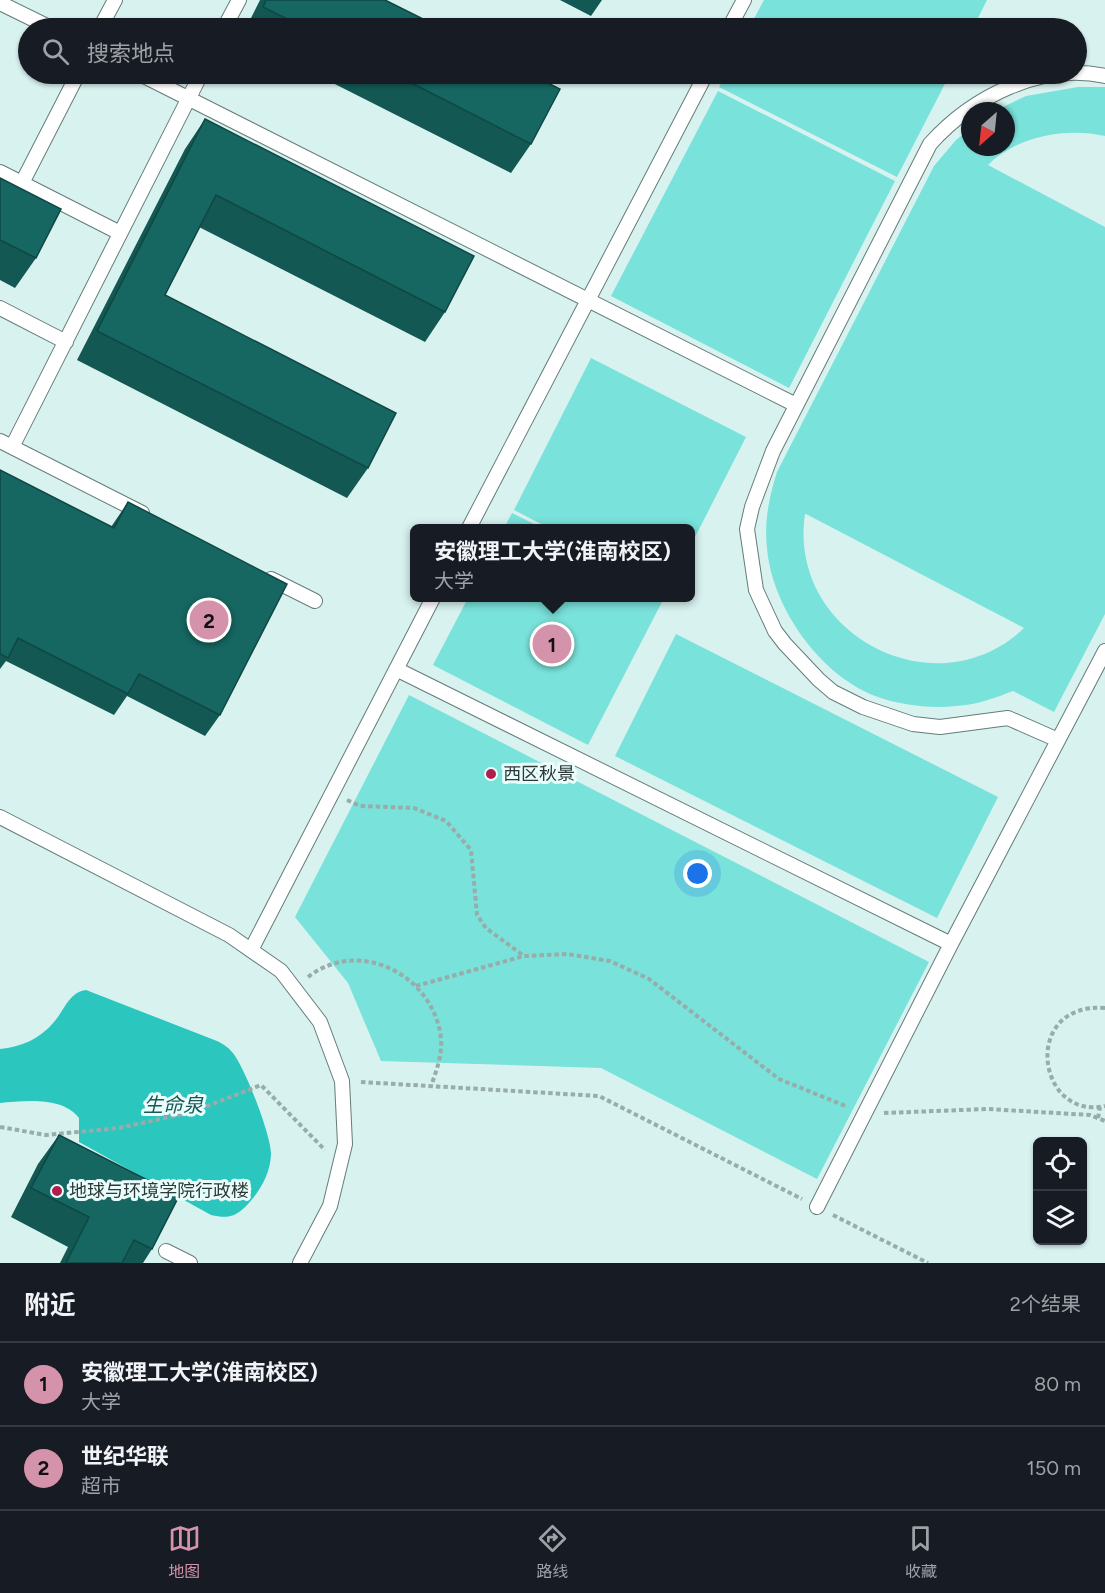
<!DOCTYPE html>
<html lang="zh">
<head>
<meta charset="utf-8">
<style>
  :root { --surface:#171b24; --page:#20242c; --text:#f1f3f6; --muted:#9ea1a6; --line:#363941; --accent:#d493aa }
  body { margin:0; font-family:Figtree,"Noto Sans SC",sans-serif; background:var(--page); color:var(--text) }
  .controls { position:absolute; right:18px; bottom:18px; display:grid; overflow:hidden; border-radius:9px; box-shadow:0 2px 4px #0004 }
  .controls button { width:54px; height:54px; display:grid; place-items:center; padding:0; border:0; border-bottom:2px solid var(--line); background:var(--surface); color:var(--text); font:30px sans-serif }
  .compass { position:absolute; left:961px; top:102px; width:54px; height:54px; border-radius:50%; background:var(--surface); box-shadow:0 2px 4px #0004; rotate:207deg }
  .you { position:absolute; left:698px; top:874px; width:21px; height:21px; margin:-15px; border:4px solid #fff; border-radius:50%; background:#1a73e8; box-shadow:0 0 0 9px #1a73e833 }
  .badge { display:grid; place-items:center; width:39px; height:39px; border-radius:50%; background:var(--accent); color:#111; font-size:20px; font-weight:700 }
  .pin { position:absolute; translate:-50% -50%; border:3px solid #fff; box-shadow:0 2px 6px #0006 }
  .popup { position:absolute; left:410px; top:524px; width:285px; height:78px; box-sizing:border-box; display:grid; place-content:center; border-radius:9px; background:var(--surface); filter:drop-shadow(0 2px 4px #0005); font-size:20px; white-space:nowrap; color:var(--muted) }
  .popup b { font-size:22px; color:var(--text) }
  .popup::after { content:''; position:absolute; left:50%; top:100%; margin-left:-12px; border:12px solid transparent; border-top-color:var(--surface) }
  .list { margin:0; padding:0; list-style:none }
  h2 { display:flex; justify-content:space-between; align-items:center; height:78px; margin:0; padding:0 24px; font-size:26px }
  h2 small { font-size:20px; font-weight:400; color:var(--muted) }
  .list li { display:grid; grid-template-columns:39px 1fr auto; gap:18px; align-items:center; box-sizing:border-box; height:84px; padding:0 24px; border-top:2px solid var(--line) }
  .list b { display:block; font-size:22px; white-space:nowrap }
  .list p { margin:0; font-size:20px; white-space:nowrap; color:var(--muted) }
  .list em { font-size:20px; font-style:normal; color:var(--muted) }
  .icon { flex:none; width:33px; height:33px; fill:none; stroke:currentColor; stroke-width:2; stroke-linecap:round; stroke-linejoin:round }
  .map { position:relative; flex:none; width:1105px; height:1263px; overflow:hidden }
  .search { position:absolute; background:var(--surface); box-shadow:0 2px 4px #0004; left:18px; right:18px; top:18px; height:66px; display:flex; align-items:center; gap:15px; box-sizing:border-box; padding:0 21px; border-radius:33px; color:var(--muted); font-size:22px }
  .sheet { height:246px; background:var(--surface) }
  nav { display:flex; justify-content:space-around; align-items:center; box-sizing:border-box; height:84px; border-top:2px solid var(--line); background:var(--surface); font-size:16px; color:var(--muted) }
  nav a { display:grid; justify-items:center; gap:3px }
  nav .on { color:var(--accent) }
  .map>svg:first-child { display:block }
</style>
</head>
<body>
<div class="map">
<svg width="1105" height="1263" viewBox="0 0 1105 1263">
  <rect width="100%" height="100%" fill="#d8f2f0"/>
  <path fill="#79e2da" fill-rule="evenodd" d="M764 0H987L973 28H749Z
    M726 74H950L897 177 719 87Z
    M1078 87H1105V136C1066 127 1017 136 988 165L1105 227V614L1054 712 1013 691C995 698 976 705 956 706 931 709 899 705 875 696 819 674 772 607 767 548 764 522 769 497 777 472L934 166 956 140 970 129V147H1006V111H995L997 110 1026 96ZM805 514H806L1024 628C936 712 787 634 805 514Z
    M718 91 895 181 789 388 611 296Z
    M591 358 746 437 690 547V528H549L514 510Z
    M512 513 542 528H504Z
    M468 598H664L588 745 433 665Z
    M676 634 998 797 937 918 615 756Z
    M409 695 929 962 817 1179 601 1068 381 1061 348 983 295 917Z"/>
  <path fill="#2bc7bf" d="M86 990 217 1041C223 1044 228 1047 232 1052 244 1065 272 1137 271 1155 270 1174 260 1191 248 1204 236 1217 228 1219 211 1215L79 1142V1118C62 1096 24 1101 0 1103V1049C21 1047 40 1039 54 1022 64 1011 69 992 86 990Z"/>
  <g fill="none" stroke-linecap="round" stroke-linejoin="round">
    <g stroke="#657c7a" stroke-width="16">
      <path id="service" d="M0 3 51 28
        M100 28 115 0
        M224 28 239 0
        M729 28 744 0
        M140 74 796 405
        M0 172 120 233
        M22 183 78 74
        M0 308 66 342
        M0 441 142 513
        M12 447 201 74
        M469 528 706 74
        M271 579 315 601
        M396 669 951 944
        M1058 740 1008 718 940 727 913 724 863 707 833 692 819 680 785 644 775 631 756 590 747 529 752 507 773 451 930 144C972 97 1041 62 1105 76
        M0 817 229 935 281 971 320 1022 342 1081 345 1144 330 1206 300 1263
        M251 950 433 598
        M817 1207 951 944 1105 651
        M166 1251 190 1263"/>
    </g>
    <path stroke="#98acab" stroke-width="4" stroke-dasharray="4.5 3" stroke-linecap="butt" d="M347 800 360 806 414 808 446 821 471 850 477 915 486 928 524 956
      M308 977C358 938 429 973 440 1032 444 1051 437 1069 431 1086
      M416 986 524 956 567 954 610 961 649 979 779 1079 848 1107
      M1105 1008C1020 1002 1037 1121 1105 1106
      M361 1082 599 1096 802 1199
      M884 1113 988 1109 1090 1115 1105 1121
      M1098 1118 1100 1107
      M0 1127 46 1135 119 1128 192 1112 261 1085 325 1150
      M833 1215 928 1263"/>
    <use href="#service" stroke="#fff" stroke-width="14"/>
  </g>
  <path fill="#135853" d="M260 0H385L441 28H246Z
    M560 0H602L591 16Z
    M315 74H530L531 144 511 173Z
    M205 119 445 312 425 342 199 227 165 295 368 468 347 498 77 360 185 149Z
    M0 178 36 258 15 288 0 280Z
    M0 470 111 527 128 502 220 715 205 736 127 696 114 715 6 661 0 669Z
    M59 1135 152 1249 143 1263H60L68 1247 11 1217 38 1164Z"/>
  <path fill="#166661" stroke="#0f4744" stroke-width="1.5" d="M266 0H385L441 28H305L263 7Z
    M394 74H530L560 89 531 144Z
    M205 119 474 256 445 312 216 195 165 295 396 413 368 468 97 331Z
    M0 178 61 209 36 258 0 240Z
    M0 470 114 528 128 502 287 584 220 715 139 674 128 694 18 638 8 658 0 654Z
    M59 1135 179 1196 152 1249 134 1240 122 1263H66L89 1217 31 1188Z"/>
  <g fill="#b01e4c" stroke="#e9fefc" stroke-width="2">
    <circle cx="491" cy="774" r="6"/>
    <circle cx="57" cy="1191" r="6"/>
  </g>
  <g text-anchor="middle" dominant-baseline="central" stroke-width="6" stroke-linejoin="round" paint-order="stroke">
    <g font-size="18" fill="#2e3837" stroke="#e9fefc" text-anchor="start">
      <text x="503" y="774">西区秋景</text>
      <text x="69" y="1191">地球与环境学院行政楼</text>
    </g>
    <g font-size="20" font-style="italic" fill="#1b5754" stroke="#e9fefc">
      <text x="173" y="1105">生命泉</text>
    </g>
  </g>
</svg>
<div class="controls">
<button><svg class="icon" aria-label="locate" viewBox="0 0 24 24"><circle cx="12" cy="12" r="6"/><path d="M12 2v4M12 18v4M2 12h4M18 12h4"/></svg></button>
<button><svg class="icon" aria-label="layers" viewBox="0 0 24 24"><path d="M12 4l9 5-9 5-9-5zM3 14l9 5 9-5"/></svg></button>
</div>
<svg class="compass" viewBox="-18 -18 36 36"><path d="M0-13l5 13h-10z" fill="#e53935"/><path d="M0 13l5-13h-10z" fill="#9ea1a6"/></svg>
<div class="you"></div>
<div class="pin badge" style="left:552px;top:644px">1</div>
<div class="popup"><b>安徽理工大学(淮南校区)</b>大学</div>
<div class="pin badge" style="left:209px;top:620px">2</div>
<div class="search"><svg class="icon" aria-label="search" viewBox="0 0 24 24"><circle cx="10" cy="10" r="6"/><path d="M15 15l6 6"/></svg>搜索地点</div>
</div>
<section class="sheet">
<h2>附近<small>2个结果</small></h2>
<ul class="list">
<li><span class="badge">1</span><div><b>安徽理工大学(淮南校区)</b><p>大学</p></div><em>80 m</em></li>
<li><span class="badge">2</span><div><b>世纪华联</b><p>超市</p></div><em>150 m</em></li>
</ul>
</section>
<nav>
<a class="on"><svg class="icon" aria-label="map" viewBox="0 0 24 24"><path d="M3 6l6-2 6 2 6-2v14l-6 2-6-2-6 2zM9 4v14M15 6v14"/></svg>地图</a>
<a><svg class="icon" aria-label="directions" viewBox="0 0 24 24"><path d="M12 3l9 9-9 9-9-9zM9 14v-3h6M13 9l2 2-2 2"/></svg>路线</a>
<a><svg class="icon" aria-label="saved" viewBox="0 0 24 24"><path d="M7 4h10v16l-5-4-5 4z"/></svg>收藏</a>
</nav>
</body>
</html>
